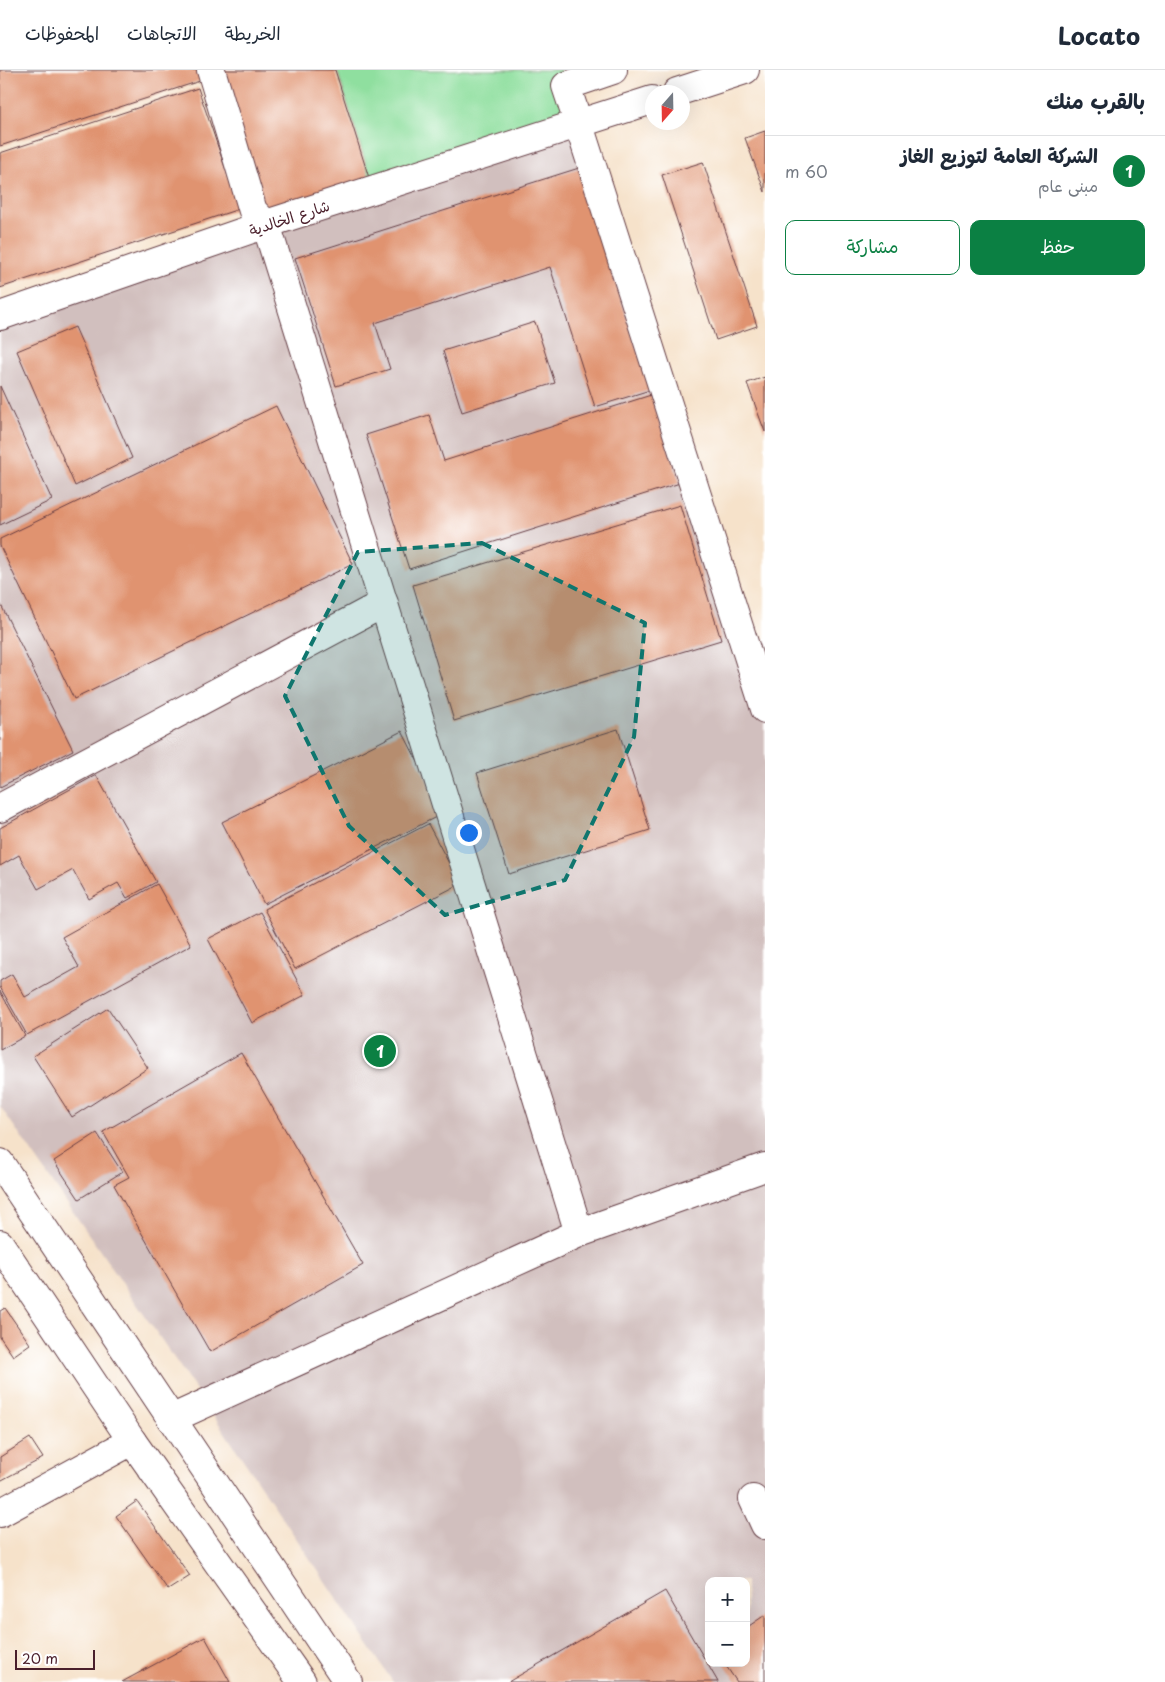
<!DOCTYPE html>
<html lang="ar">
<head>
<meta charset="utf-8">
<style>
  :root { --surface:#fff; --page:#f6f6f7; --text:#1f2937; --muted:#747a83; --line:#e0e1e3; --accent:#0b8043 }
  body { margin:0; font-family:"Playpen Sans","Playpen Sans Arabic",sans-serif; background:var(--page); color:var(--text); direction:rtl }
  .controls { position:absolute; right:15px; bottom:15px; display:grid; overflow:hidden; border-radius:10px; box-shadow:0 5px 20px #0002 }
  .controls button { width:45px; height:45px; display:grid; place-items:center; padding:0; border:0; border-bottom:1px solid var(--line); background:var(--surface); color:var(--text); font:25px sans-serif }
  .compass { position:absolute; left:645px; top:15px; width:45px; height:45px; border-radius:50%; background:var(--surface); box-shadow:0 5px 20px #0002; rotate:200deg }
  .scale { position:absolute; left:15px; bottom:12px; width:80px; box-sizing:border-box; padding-left:5px; border:2px solid #4a1f2b; border-top:0; font-size:14px; line-height:18px; white-space:nowrap; color:#4a1f2b; -webkit-text-stroke:4px #fff; paint-order:stroke }
  .you { position:absolute; left:468px; top:762px; width:18px; height:18px; margin:-12px; border:4px solid #fff; border-radius:50%; background:#1a73e8; box-shadow:0 0 0 8px #1a73e833 }
  .badge { display:grid; place-items:center; width:32px; height:32px; border-radius:50%; background:var(--accent); color:#fff; font-size:16px; font-weight:700 }
  .pin { position:absolute; translate:-50% -50%; border:2px solid #fff; box-shadow:0 1px 5px #0006 }
  .list { margin:0; padding:0; list-style:none }
  h2 { display:flex; justify-content:space-between; align-items:center; height:65px; margin:0; padding:0 20px; font-size:21px }
  h2 small { font-size:16px; font-weight:400; color:var(--muted) }
  .list li { display:grid; grid-template-columns:32px 1fr auto; gap:15px; align-items:center; box-sizing:border-box; height:70px; padding:0 20px; border-top:1px solid var(--line) }
  .list b { display:block; font-size:19px; white-space:nowrap }
  .list p { margin:0; font-size:16px; white-space:nowrap; color:var(--muted) }
  .list em { font-size:16px; font-style:normal; color:var(--muted) }
  .actions { display:flex; gap:10px; padding:15px 20px }
  .actions a { flex:1; padding:11px 0; border:1px solid var(--accent); border-radius:10px; text-align:center; font-size:18px; color:var(--accent) }
  .actions .main { background:var(--accent); color:#fff }
  .map { position:relative; flex:none; width:765px; height:1612px; overflow:hidden; direction:ltr }
  header { display:flex; align-items:center; gap:30px; box-sizing:border-box; height:70px; padding:0 25px; background:var(--surface); border-bottom:1px solid var(--line) }
  header strong { font-size:24px }
  nav { display:flex; gap:28px; margin-inline-start:auto; font-size:18px }
  main { display:flex }
  aside { flex:1; background:var(--surface) }
  .map>svg:first-child { display:block }
</style>
</head>
<body>
<header>
<strong>Locato</strong>
<nav><a>الخريطة</a><a>الاتجاهات</a><a>المحفوظات</a></nav>
</header>
<main>
<aside>
<h2>بالقرب منك<small></small></h2>
<ul class="list">
<li><span class="badge">1</span><div><b>الشركة العامة لتوزيع الغاز</b><p>مبنى عام</p></div><em>60 m</em></li>
</ul>
<div class="actions"><a class="main">حفظ</a><a>مشاركة</a></div>
</aside>
<div class="map">
<svg width="765" height="1612" viewBox="0 0 765 1612">
  <rect width="100%" height="100%" fill="#fff"/>
  <filter id="ink" filterUnits="userSpaceOnUse"><feTurbulence type="fractalNoise" baseFrequency=".02" numOctaves="2"/><feDisplacementMap in="SourceGraphic" scale="10" xChannelSelector="R" yChannelSelector="G"/><feConvolveMatrix kernelMatrix="1 2 1 2 8 2 1 2 1" color-interpolation-filters="sRGB"/></filter>
  <filter id="wash" filterUnits="userSpaceOnUse"><feTurbulence type="fractalNoise" baseFrequency=".0096" numOctaves="4" result="noise"/><feDisplacementMap in="SourceGraphic" scale="20" xChannelSelector="R" yChannelSelector="G"/><feGaussianBlur stdDeviation="1.12" result="paint"/><feColorMatrix in="noise" values="0 0 0 0 0 0 0 0 0 0 0 0 0 0 0 0 0 1.4 0 .05"/><feComposite in="paint" operator="in"/></filter>
  <g filter="url(#wash)">
    <rect width="100%" height="100%" fill="#f6e2ca"/>
    <path fill="#d1bfbe" fill-rule="evenodd" d="M579 55 765 639V1612H393L203 1330 0 1036V246ZM709 1511H746V1593H709Z"/>
    <path fill="#8fdf9f" stroke="#6c7f65" d="M337 0H561L579 55 374 120Z"/>
    <g id="blocks">
      <path fill="#e0936f" d="M0 0H206L209 8 0 76Z
        M216 0H335L370 111 262 145Z
        M198 18 239 139 0 218V83Z
        M765 61V122L745 68Z
        M703 92 757 256 716 270 662 105Z
        M579 98 650 320 595 337 550 197 375 253 390 299 336 316 295 188Z
        M535 252 555 313 462 342 443 281Z
        M75 257 132 388 75 416 17 281Z
        M765 307V362L747 313Z
        M0 316 52 430 0 455Z
        M651 325 680 413 409 499 366 365 429 345 444 391Z
        M276 336 353 494 74 629 0 476V469Z
        M680 435 721 570 454 651 413 515Z
        M0 533 73 680 0 717Z
        M618 659 650 760 509 804 477 703Z
        M402 661 444 743 264 834 222 752Z
        M96 705 156 812 127 828 118 813 89 829 73 800 38 819 19 785 0 796V758Z
        M428 754 460 814 295 899 264 839Z
        M157 814 191 875 27 965 0 917V911L12 904 25 927 79 897 62 867Z
        M260 842 305 925 252 953 208 869Z
        M0 921 25 966 0 980Z
        M108 938 148 998 72 1047 33 986Z
        M241 983 363 1195 210 1282 114 1115 129 1107 103 1062Z
        M97 1063 122 1102 79 1129 54 1091Z
        M5 1238 30 1274 13 1286 0 1267V1241Z
        M30 1368 43 1388 0 1411V1387Z
        M137 1431 190 1506 168 1520 116 1446Z
        M665 1521 718 1612H508Z
        M765 1545V1612H737L724 1593H746V1558Z
        M205 1567 230 1612H122Z"/>
    </g>
  </g>
  <g filter="url(#ink)">
    <use href="#blocks" fill-opacity="0" stroke="#643c43" stroke-width="1"/>
    <g fill="none" stroke-linecap="round" stroke-linejoin="round">
      <g stroke="#643c43" stroke-width="30">
        <path id="minor" d="M211 0 253 141 266 154 579 1163
          M579 55 765 639
          M0 738 384 533
          M171 1349 579 1163 765 1097
          M753 1429 765 1455
          M0 1443 132 1371"/>
      </g>
      <g stroke="#643c43" stroke-width="30">
        <path id="secondary" d="M677 22 745 0
          M579 55 566 16 613 0
          M0 246 266 154 652 30"/>
      </g>
      <g stroke="#643c43" stroke-width="30">
        <path id="primary" d="M0 1093 348 1612
          M0 1174 132 1371 302 1612"/>
      </g>
      <use href="#minor" stroke="#fff" stroke-width="28"/>
      <use href="#secondary" stroke="#fff" stroke-width="28"/>
      <use href="#primary" stroke="#fff" stroke-width="28"/>
    </g>
  </g>
  <path fill="#0f766e" fill-opacity="0.2" stroke="#0f766e" stroke-width="4" stroke-dasharray="10 6" stroke-linejoin="round" d="M482 473 645 553 634 667 565 810 445 845 349 756 285 626 358 482Z"/>
  <g text-anchor="middle" dominant-baseline="central" stroke-width="4" stroke-linejoin="round" paint-order="stroke">
    <g font-size="15" fill="#4a1f2b" stroke="#fff">
      <text transform="translate(289 147) rotate(-18)">شارع الخالدية</text>
    </g>
  </g>
</svg>
<div class="controls">
<button>+</button>
<button>−</button>
</div>
<svg class="compass" viewBox="-18 -18 36 36"><path d="M0-13l5 13h-10z" fill="#e53935"/><path d="M0 13l5-13h-10z" fill="#747a83"/></svg>
<div class="scale">20 m</div>
<div class="you"></div>
<div class="pin badge" style="left:380px;top:981px">1</div>
</div>
</main>
</body>
</html>
